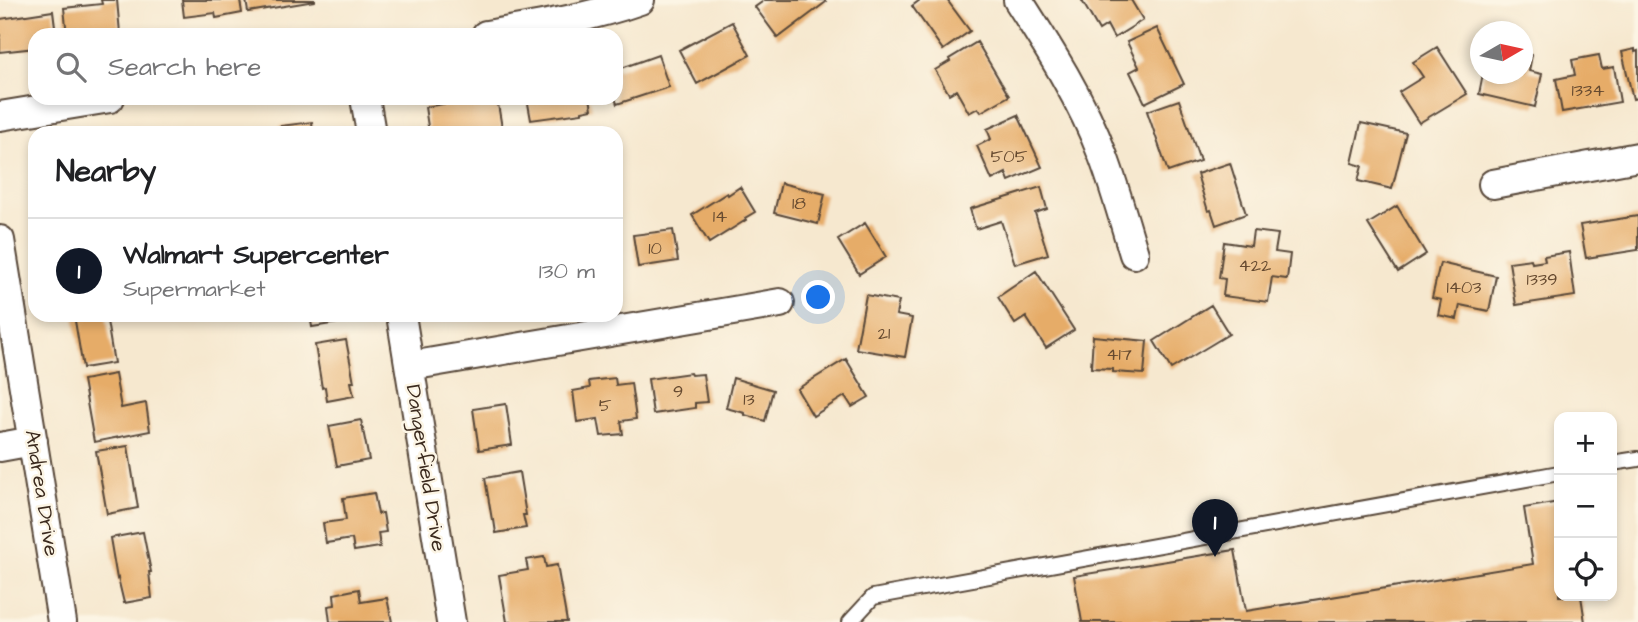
<!DOCTYPE html>
<html lang="en">
<head>
<meta charset="utf-8">
<style>
  :root { --surface:#fff; --page:#f6f6f6; --text:#202124; --muted:#757577; --line:#e0e0e0; --accent:#111827 }
  body { margin:0; font-family:"Architects Daughter",sans-serif; background:var(--page); color:var(--text) }
  .controls { position:absolute; right:21px; bottom:21px; display:grid; overflow:hidden; border-radius:14px; box-shadow:0 4px 10px #0003 }
  .controls button { width:63px; height:63px; display:grid; place-items:center; padding:0; border:0; border-bottom:2px solid var(--line); background:var(--surface); color:var(--text); font:35px sans-serif }
  .compass { position:absolute; left:1470px; top:21px; width:63px; height:63px; border-radius:50%; background:var(--surface); box-shadow:0 4px 10px #0003; rotate:81deg }
  .you { position:absolute; left:819px; top:298px; width:24px; height:24px; margin:-18px; border:5px solid #fff; border-radius:50%; background:#1a73e8; box-shadow:0 0 0 10px #1a73e833 }
  .badge { display:grid; place-items:center; width:46px; height:46px; border-radius:50%; background:var(--accent); color:#fff; font-size:23px; font-weight:700 }
  .pin { position:absolute; translate:-50% -58px; filter:drop-shadow(0 2px 4px #0008) }
  .pin::after { content:''; position:absolute; top:37px; width:24px; height:21px; background:inherit; clip-path:polygon(0 0,100% 0,50% 100%) }
  .list { margin:0; padding:0; list-style:none }
  h2 { display:flex; justify-content:space-between; align-items:center; height:91px; margin:0; padding:0 28px; font-size:30px }
  h2 small { font-size:23px; font-weight:400; color:var(--muted) }
  .list li { display:grid; grid-template-columns:46px 1fr auto; gap:21px; align-items:center; box-sizing:border-box; height:105px; padding:0 28px; border-top:2px solid var(--line) }
  .list b { display:block; font-size:26px; white-space:nowrap }
  .list p { margin:0; font-size:23px; white-space:nowrap; color:var(--muted) }
  .list em { font-size:23px; font-style:normal; color:var(--muted) }
  .icon { flex:none; width:38px; height:38px; fill:none; stroke:currentColor; stroke-width:2; stroke-linecap:round; stroke-linejoin:round }
  .map { position:relative; flex:none; width:1638px; height:622px; overflow:hidden }
  .search { position:absolute; background:var(--surface); box-shadow:0 4px 10px #0003; left:28px; top:28px; width:595px; height:77px; display:flex; align-items:center; gap:18px; box-sizing:border-box; padding:0 24px; border-radius:21px; color:var(--muted); font-size:26px }
  .panel { position:absolute; background:var(--surface); box-shadow:0 4px 10px #0003; left:28px; top:126px; width:595px; height:196px; border-radius:21px }
  .map>svg:first-child { display:block }
</style>
</head>
<body>
<div class="map">
<svg width="1638" height="622" viewBox="0 0 1638 622">
  <rect width="100%" height="100%" fill="#fcf5e5"/>
  <filter id="ink" filterUnits="userSpaceOnUse"><feTurbulence type="fractalNoise" baseFrequency=".0143" numOctaves="2"/><feDisplacementMap in="SourceGraphic" scale="14" xChannelSelector="R" yChannelSelector="G"/><feConvolveMatrix kernelMatrix="1 2 1 2 8 2 1 2 1" color-interpolation-filters="sRGB"/></filter>
  <filter id="wash" filterUnits="userSpaceOnUse"><feTurbulence type="fractalNoise" baseFrequency=".00686" numOctaves="4" result="noise"/><feDisplacementMap in="SourceGraphic" scale="28" xChannelSelector="R" yChannelSelector="G"/><feGaussianBlur stdDeviation="1.57" result="paint"/><feColorMatrix in="noise" values="0 0 0 0 0 0 0 0 0 0 0 0 0 0 0 0 0 1.4 0 .05"/><feComposite in="paint" operator="in"/></filter>
  <g filter="url(#wash)">
    <rect width="100%" height="100%" fill="#f6e8cf"/>
    <g id="blocks">
      <path fill="#e6ac68" d="M101 0H117L120 33 108 35H67L64 8 102 4Z
        M182 0H240L242 13 216 18 215 13 184 17Z
        M246 0H315V1L248 12Z
        M765 0H824L826 2 778 38 755 7Z
        M920 0H947L970 31 943 50 912 6Z
        M1084 0H1131L1143 20 1114 38 1107 25 1099 30 1082 1Z
        M53 11 56 35H35V48L0 52V19Z
        M732 22 750 55 697 84 679 50Z
        M1157 28 1184 84 1145 103 1130 72 1139 67 1127 42Z
        M977 42 1009 96 981 112 978 108 969 113 956 90 949 94 935 70 950 61 949 59Z
        M1437 47 1467 94 1419 123 1399 92 1423 77 1413 62Z
        M1635 49V52L1638 51V98L1633 99 1622 52Z
        M1522 53 1532 55 1529 71 1542 74 1535 107 1479 94 1483 74H1522Z
        M658 55 669 87 617 104 615 98 616 70Z
        M1599 55 1602 69 1614 67 1620 102 1562 112 1556 79 1575 75 1572 60Z
        M461 98H497L502 128 475 133H429L425 107 461 101Z
        M527 98H590L592 109 582 111V113L531 120Z
        M1179 100 1200 161 1168 172 1147 111Z
        M1018 115 1042 167 1009 181 1006 173 992 180 977 146 991 139 987 129Z
        M312 122 313 133H281L280 126Z
        M1361 123 1406 133 1392 189 1358 181 1362 166 1352 163Z
        M1230 163 1246 214 1216 225 1211 210 1208 211 1197 174Z
        M781 183 825 194 818 224 774 213Z
        M740 187 755 212 745 218 746 220 709 243 692 215 727 193 728 195Z
        M1041 187 1047 209 1035 213 1048 254 1015 264 1001 221 976 229 970 209Z
        M1397 206 1426 254 1398 272 1368 224Z
        M1638 216V250L1586 258 1580 225Z
        M865 223 886 257 859 274 838 240Z
        M673 230 678 261 638 267 633 235Z
        M1253 231 1278 234 1275 252 1290 254 1287 279 1272 277 1268 302 1223 296 1225 279 1219 278 1224 242 1251 246Z
        M1569 252 1575 296 1516 305 1509 262 1531 259 1532 263 1545 261 1544 256Z
        M1440 263 1496 276 1489 311 1460 305 1457 319 1438 315 1441 300 1432 298Z
        M1036 271 1074 330 1046 348 1026 317 1015 324 998 297Z
        M866 295 899 301 896 315 912 318 905 357 856 349Z
        M1211 305 1229 334 1171 369 1154 341Z
        M74 315H106L114 363 83 368Z
        M310 315H343L344 322 312 327Z
        M1093 336 1147 341 1144 374 1113 372V369L1091 368Z
        M346 340 354 382H351L354 396 327 401 325 387 322 388 315 345Z
        M846 359 869 397 852 407 845 396 813 416 797 389Z
        M690 373 691 375 703 374 707 402 695 403V408L653 414 648 379Z
        M115 374 121 408 146 403 150 431 94 442 83 380Z
        M615 378 616 385 631 383 636 419 621 421 623 434 601 436 598 419 577 422 573 391 590 388 589 381Z
        M733 378 773 390 765 421 745 415V413L726 408Z
        M506 404 512 445 479 450 473 409Z
        M361 420 369 460 337 466 329 426Z
        M128 446 138 508 107 514 96 451Z
        M519 472 526 515H523L526 528 496 533 494 520H492L485 478Z
        M374 493 378 514 383 513 386 532 378 533 380 547 354 551 352 539 326 543 323 523 346 520 343 498Z
        M1559 502V596H1581L1585 622H1082L1074 576 1235 550 1246 611 1533 564 1524 508Z
        M143 532 151 572H149L152 598 124 603 118 578 117 579 110 538Z
        M544 557 546 567 557 565 567 622H507L499 575 528 570 526 560Z
        M359 589 361 602 387 598 392 622H330L328 606 335 605 334 594Z"/>
    </g>
  </g>
  <g filter="url(#ink)">
    <use href="#blocks" fill-opacity="0" stroke="#574639" stroke-width="2"/>
    <g fill="none" stroke-linecap="round" stroke-linejoin="round">
      <g stroke="#574639" stroke-width="18">
        <path id="lane" d="M1612 463 1638 459
          M850 622 873 597 1559 473"/>
      </g>
      <g stroke="#574639" stroke-width="32">
        <path id="street" d="M1018 0C1050 50 1082 100 1103 156 1115 188 1124 221 1134 254
          M486 35C538 26 589 18 640 0
          M365 98 371 133
          M0 116 110 98
          M1493 184 1638 157
          M0 240 62 622
          M401 315 451 622
          M410 366 780 303
          M0 447 33 441"/>
      </g>
      <use href="#lane" stroke="#fff" stroke-width="14"/>
      <use href="#street" stroke="#fff" stroke-width="28"/>
    </g>
  </g>
  <g text-anchor="middle" dominant-baseline="central" stroke-width="5" stroke-linejoin="round" paint-order="stroke">
    <g font-size="18" fill="#664a30">
      <text x="1588" y="90">1334</text>
      <text x="1009" y="156">505</text>
      <text x="799" y="203">18</text>
      <text x="720" y="216">14</text>
      <text x="655" y="248">10</text>
      <text x="1255" y="265">422</text>
      <text x="1542" y="279">1339</text>
      <text x="1464" y="287">1403</text>
      <text x="884" y="333">21</text>
      <text x="1119" y="354">417</text>
      <text x="678" y="391">9</text>
      <text x="749" y="399">13</text>
      <text x="605" y="405">5</text>
    </g>
    <g font-size="21" fill="#3b2a1e" stroke="#fcf5e5">
      <text transform="translate(426 468) rotate(81)">Dangerfield Drive</text>
      <text transform="translate(42 493) rotate(81)">Andrea Drive</text>
    </g>
  </g>
</svg>
<div class="controls">
<button>+</button>
<button>−</button>
<button><svg class="icon" aria-label="locate" viewBox="0 0 24 24"><circle cx="12" cy="12" r="6"/><path d="M12 2v4M12 18v4M2 12h4M18 12h4"/></svg></button>
</div>
<svg class="compass" viewBox="-18 -18 36 36"><path d="M0-13l5 13h-10z" fill="#e53935"/><path d="M0 13l5-13h-10z" fill="#757577"/></svg>
<div class="you"></div>
<div class="pin badge" style="left:1215px;top:557px">1</div>
<div class="search"><svg class="icon" aria-label="search" viewBox="0 0 24 24"><circle cx="10" cy="10" r="6"/><path d="M15 15l6 6"/></svg>Search here</div>
<section class="panel">
<h2>Nearby<small></small></h2>
<ul class="list">
<li><span class="badge">1</span><div><b>Walmart Supercenter</b><p>Supermarket</p></div><em>130 m</em></li>
</ul>
</section>
</div>
</body>
</html>
